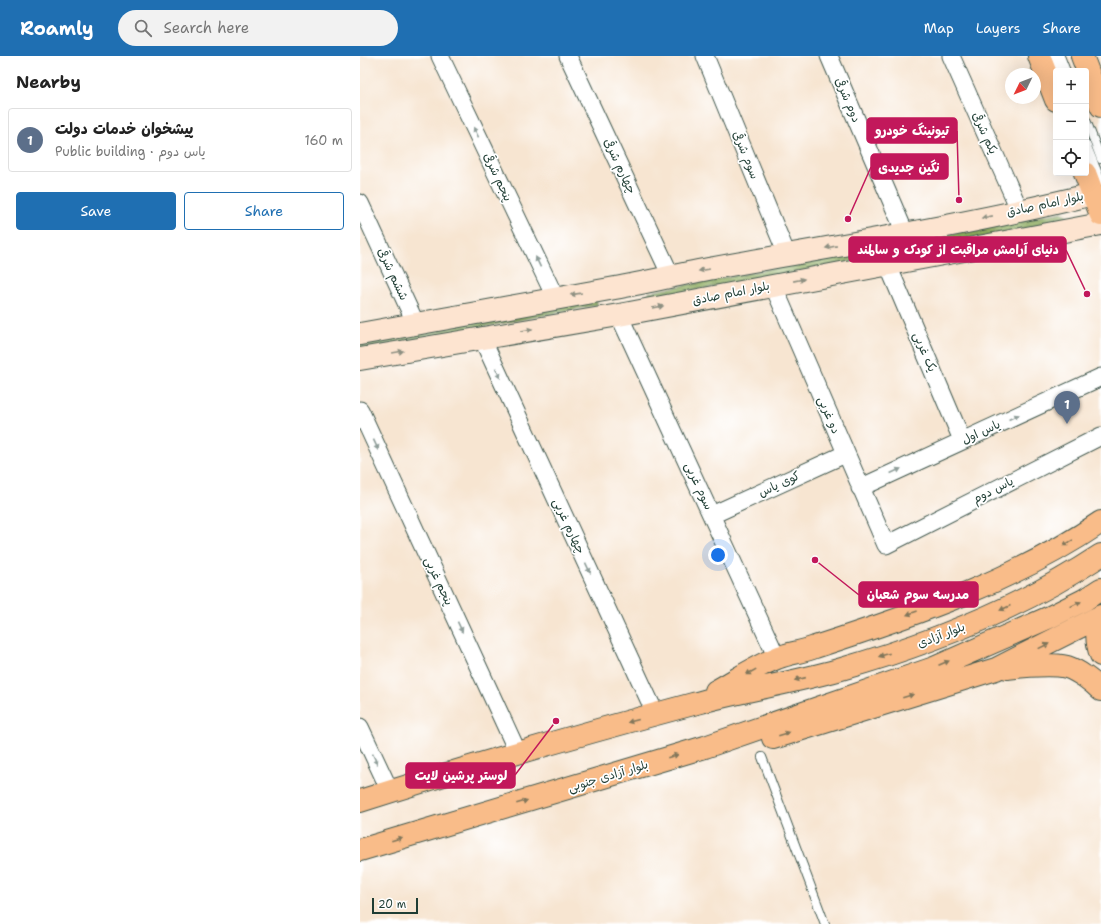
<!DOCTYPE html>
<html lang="en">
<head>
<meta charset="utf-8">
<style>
  :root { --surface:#fff; --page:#f2f2f2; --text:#222; --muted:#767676; --line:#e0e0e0; --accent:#1f6fb2 }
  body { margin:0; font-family:"Shantell Sans","Playpen Sans Arabic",sans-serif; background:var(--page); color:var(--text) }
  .controls { position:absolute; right:12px; top:12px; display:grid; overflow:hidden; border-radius:4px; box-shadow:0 4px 16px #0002 }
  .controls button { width:36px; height:36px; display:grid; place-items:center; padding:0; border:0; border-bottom:1px solid var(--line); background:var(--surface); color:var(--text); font:20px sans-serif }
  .compass { position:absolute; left:645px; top:12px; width:36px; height:36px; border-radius:50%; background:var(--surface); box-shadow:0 4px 16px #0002; rotate:227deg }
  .scale { position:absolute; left:12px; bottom:10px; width:46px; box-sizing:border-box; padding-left:4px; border:2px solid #1f3d34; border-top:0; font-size:11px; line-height:14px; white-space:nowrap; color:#1f3d34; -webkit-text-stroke:3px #fff; paint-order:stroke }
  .you { position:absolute; left:358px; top:499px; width:14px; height:14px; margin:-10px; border:3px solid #fff; border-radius:50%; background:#1a73e8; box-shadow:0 0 0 6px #1a73e833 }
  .badge { display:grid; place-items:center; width:26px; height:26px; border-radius:50%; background:var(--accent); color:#fff; font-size:13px; font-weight:700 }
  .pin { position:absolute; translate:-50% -33px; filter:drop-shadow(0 1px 2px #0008) }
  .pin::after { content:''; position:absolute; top:21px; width:14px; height:12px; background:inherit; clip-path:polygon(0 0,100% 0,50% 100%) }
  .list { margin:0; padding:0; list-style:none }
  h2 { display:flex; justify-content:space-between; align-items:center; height:52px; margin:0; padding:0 16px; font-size:17px }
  h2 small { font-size:13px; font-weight:400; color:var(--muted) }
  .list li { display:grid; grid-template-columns:26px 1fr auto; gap:12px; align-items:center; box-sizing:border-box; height:64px; margin:0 8px 8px; padding:0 8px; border:1px solid var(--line); border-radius:4px }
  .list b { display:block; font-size:15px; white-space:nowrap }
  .list p { margin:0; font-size:13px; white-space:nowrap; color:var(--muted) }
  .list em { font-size:13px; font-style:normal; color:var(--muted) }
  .actions { display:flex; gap:8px; padding:12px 16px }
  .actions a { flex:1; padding:9px 0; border:1px solid var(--accent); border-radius:4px; text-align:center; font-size:14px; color:var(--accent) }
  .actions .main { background:var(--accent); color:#fff }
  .icon { flex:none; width:22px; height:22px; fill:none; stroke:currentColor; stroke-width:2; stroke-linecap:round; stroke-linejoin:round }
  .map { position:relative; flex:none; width:741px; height:868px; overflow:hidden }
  header { display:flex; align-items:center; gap:24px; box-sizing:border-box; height:56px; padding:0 20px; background:var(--accent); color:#fff }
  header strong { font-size:19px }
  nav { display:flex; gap:22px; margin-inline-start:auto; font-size:14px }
  .search { width:280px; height:36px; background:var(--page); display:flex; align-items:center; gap:10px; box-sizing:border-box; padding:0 14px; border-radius:22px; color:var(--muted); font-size:15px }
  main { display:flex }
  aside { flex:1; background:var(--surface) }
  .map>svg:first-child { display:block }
</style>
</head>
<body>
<header>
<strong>Roamly</strong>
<div class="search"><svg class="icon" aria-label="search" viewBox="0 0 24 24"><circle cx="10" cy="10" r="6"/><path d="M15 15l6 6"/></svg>Search here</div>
<nav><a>Map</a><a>Layers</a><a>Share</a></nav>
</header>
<main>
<aside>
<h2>Nearby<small></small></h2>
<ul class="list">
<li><span class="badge" style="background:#5c6f8a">1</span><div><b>پیشخوان خدمات دولت</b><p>Public building · یاس دوم</p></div><em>160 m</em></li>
</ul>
<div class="actions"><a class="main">Save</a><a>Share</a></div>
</aside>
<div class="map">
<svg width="741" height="868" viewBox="0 0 741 868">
  <defs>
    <pattern id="forest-crowns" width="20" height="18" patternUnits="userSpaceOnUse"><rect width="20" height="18" fill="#89a75a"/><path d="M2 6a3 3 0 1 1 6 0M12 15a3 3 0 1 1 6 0" fill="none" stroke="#6f894b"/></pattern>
  </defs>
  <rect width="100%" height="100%" fill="#fff"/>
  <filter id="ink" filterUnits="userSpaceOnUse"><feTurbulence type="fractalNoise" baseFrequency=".025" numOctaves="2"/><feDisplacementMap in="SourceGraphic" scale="8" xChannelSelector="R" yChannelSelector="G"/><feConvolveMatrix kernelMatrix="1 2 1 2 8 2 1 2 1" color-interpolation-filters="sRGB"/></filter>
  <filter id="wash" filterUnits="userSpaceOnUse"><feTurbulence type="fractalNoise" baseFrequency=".012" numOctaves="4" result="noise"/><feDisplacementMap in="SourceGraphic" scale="16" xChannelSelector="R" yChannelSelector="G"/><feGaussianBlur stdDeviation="0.9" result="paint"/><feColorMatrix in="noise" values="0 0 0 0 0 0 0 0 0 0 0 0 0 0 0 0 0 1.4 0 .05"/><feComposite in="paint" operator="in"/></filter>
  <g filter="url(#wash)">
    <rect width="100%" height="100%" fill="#f7e5d1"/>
    <path fill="url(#forest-crowns)" stroke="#547247" d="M702 156 710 162 708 166 289 243 287 241 289 236Z
      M236 243 238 249 0 295V287Z"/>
  </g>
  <g filter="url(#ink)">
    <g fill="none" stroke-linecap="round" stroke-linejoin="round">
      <g stroke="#3f564c" stroke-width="10">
        <path id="service" d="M693 0 699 15
          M700 0 706 15
          M726 64 741 103
          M726 88 741 125
          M402 701 465 868"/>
      </g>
      <g stroke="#3f564c" stroke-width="19">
        <path id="minor" d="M80 0 195 241
          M208 0 311 220
          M345 0 427 199
          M469 0 545 177
          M591 0 660 155
          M0 147 56 268
          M527 207 602 384
          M413 229 526 489 741 380
          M259 259 417 602
          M122 282 296 659
          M0 354 158 697
          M500 432 741 321
          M352 459 485 398
          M0 671 30 735"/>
      </g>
      <g stroke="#3f564c" stroke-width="24">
        <path id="secondary" d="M0 278C85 263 170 247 255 232 288 226 321 218 354 212 481 189 608 169 733 138
          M0 303 259 259 741 168"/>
      </g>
      <g stroke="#3f564c" stroke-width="24">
        <path id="primary" d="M679 0 696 44
          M722 0 741 50
          M725 117 741 159
          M741 561C736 574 736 586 741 599
          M647 612C665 610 690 607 707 611 719 615 733 626 741 634
          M356 635C376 624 396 610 417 602 429 597 443 596 455 591 554 559 655 525 741 466
          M413 682 636 613 741 560
          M0 745C110 710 221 678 333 648 381 635 431 627 478 614 570 588 661 552 741 499
          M0 794 345 691 574 612 690 561 724 544 741 533"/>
      </g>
      <use href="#service" stroke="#fff" stroke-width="8"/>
      <use href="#minor" stroke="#fff" stroke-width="17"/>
      <use href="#secondary" stroke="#fde4d0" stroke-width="22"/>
      <use href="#primary" stroke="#f9bc89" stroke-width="22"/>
    </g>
    <defs><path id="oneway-solid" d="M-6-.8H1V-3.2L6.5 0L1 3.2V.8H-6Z"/></defs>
    <g fill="#8f9e9a">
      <use href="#oneway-solid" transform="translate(116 76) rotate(-115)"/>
      <use href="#oneway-solid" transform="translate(178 206) rotate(-115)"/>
      <use href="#oneway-solid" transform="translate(138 317) rotate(65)"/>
      <use href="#oneway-solid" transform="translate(654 361) rotate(-25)"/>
      <use href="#oneway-solid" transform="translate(16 389) rotate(65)"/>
      <use href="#oneway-solid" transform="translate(536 415) rotate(-25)"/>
      <use href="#oneway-solid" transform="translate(228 512) rotate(65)"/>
      <use href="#oneway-solid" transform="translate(100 571) rotate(65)"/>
      <use href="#oneway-solid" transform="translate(15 703) rotate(65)"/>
    </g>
    <g fill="#8e9082">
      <use href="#oneway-solid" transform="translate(627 161) rotate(169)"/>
      <use href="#oneway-solid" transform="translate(471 191) rotate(169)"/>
      <use href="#oneway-solid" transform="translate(344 214) rotate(170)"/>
      <use href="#oneway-solid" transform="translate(439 224) rotate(-11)"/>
      <use href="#oneway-solid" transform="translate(216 238) rotate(171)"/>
      <use href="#oneway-solid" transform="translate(298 251) rotate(-11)"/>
      <use href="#oneway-solid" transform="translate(167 274) rotate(-10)"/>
      <use href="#oneway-solid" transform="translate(38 296) rotate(-10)"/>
    </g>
    <g fill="#81765a">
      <use href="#oneway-solid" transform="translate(708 487) rotate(150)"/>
      <use href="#oneway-solid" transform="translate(716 548) rotate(-26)"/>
      <use href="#oneway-solid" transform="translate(645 552) rotate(155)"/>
      <use href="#oneway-solid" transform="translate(552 557) rotate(160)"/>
      <use href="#oneway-solid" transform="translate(684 590) rotate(-26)"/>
      <use href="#oneway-solid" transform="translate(524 599) rotate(162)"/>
      <use href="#oneway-solid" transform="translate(584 607) rotate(-23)"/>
      <use href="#oneway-solid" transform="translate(391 616) rotate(151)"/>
      <use href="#oneway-solid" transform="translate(440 623) rotate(167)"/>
      <use href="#oneway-solid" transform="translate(548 640) rotate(-17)"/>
      <use href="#oneway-solid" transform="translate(273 665) rotate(165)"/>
      <use href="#oneway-solid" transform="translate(424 678) rotate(-17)"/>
      <use href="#oneway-solid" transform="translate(313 700) rotate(-17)"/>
      <use href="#oneway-solid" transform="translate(162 746) rotate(-17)"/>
      <use href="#oneway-solid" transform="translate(37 783) rotate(-17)"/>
    </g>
  </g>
  <g text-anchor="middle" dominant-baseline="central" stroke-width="3.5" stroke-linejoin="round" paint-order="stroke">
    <g font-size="12" fill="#1f3d34" stroke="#fff">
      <text transform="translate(488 44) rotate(67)">دوم شرقی</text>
      <text transform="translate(625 77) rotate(66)">یکم شرقی</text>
      <text transform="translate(386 99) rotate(68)">سوم شرقی</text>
      <text transform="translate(260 110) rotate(65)">چهارم شرقی</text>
      <text transform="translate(138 121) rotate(65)">پنجم شرقی</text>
      <text transform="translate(685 148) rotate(-12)">بلوار امام صادق</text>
      <text transform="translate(33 218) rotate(65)">ششم شرقی</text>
      <text transform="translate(371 237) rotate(-11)">بلوار امام صادق</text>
      <text transform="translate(565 296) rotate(67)">یک غربی</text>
      <text transform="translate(469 359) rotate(67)">دو غربی</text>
      <text transform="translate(621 376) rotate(-25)">یاس اول</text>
      <text transform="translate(419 428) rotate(-25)">کوی یاس</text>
      <text transform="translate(339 430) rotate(65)">سوم غربی</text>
      <text transform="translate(633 434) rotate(-27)">یاس دوم</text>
      <text transform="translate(209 470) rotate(65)">چهارم غربی</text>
      <text transform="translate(79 525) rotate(65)">پنجم غربی</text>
      <text transform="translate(581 579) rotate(-21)">بلوار آزادی</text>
      <text transform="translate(248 720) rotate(-17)">بلوار آزادی جنوبی</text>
    </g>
  </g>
  <path fill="none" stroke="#c2185b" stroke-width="1.5" d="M599 144L597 75M488 163L511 111M727 238L706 194M455 504L499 539M196 665L155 719"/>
  <g fill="#c2185b" stroke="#fff" stroke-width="1.5">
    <circle cx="599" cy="144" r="4"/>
    <circle cx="488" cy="163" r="4"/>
    <circle cx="727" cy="238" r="4"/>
    <circle cx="455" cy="504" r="4"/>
    <circle cx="196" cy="665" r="4"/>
  </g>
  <g fill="#c2185b" stroke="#c2185b" stroke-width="1.5">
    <rect x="507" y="62" width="90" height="25" rx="4"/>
    <rect x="511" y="98" width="77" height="25" rx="4"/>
    <rect x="489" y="181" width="217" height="25" rx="4"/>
    <rect x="499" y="526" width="119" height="25" rx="4"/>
    <rect x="46" y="707" width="109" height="25" rx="4"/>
  </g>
  <g font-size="13" text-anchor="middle" font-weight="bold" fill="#fff">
    <text x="552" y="79">تیونینگ خودرو</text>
    <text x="549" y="116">نگین جدیدی</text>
    <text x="598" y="198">دنیای آرامش مراقبت از کودک و سالمند</text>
    <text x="558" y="543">مدرسه سوم شعبان</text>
    <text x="101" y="724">لوستر پرشين لايت</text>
  </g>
</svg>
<div class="controls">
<button>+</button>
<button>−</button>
<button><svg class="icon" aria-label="locate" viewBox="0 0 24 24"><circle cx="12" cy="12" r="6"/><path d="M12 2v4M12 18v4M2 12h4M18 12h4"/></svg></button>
</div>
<svg class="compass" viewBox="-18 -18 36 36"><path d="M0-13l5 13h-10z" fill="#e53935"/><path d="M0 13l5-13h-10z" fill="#767676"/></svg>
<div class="scale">20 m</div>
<div class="you"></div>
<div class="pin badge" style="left:707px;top:368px;background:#5c6f8a">1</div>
</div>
</main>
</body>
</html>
